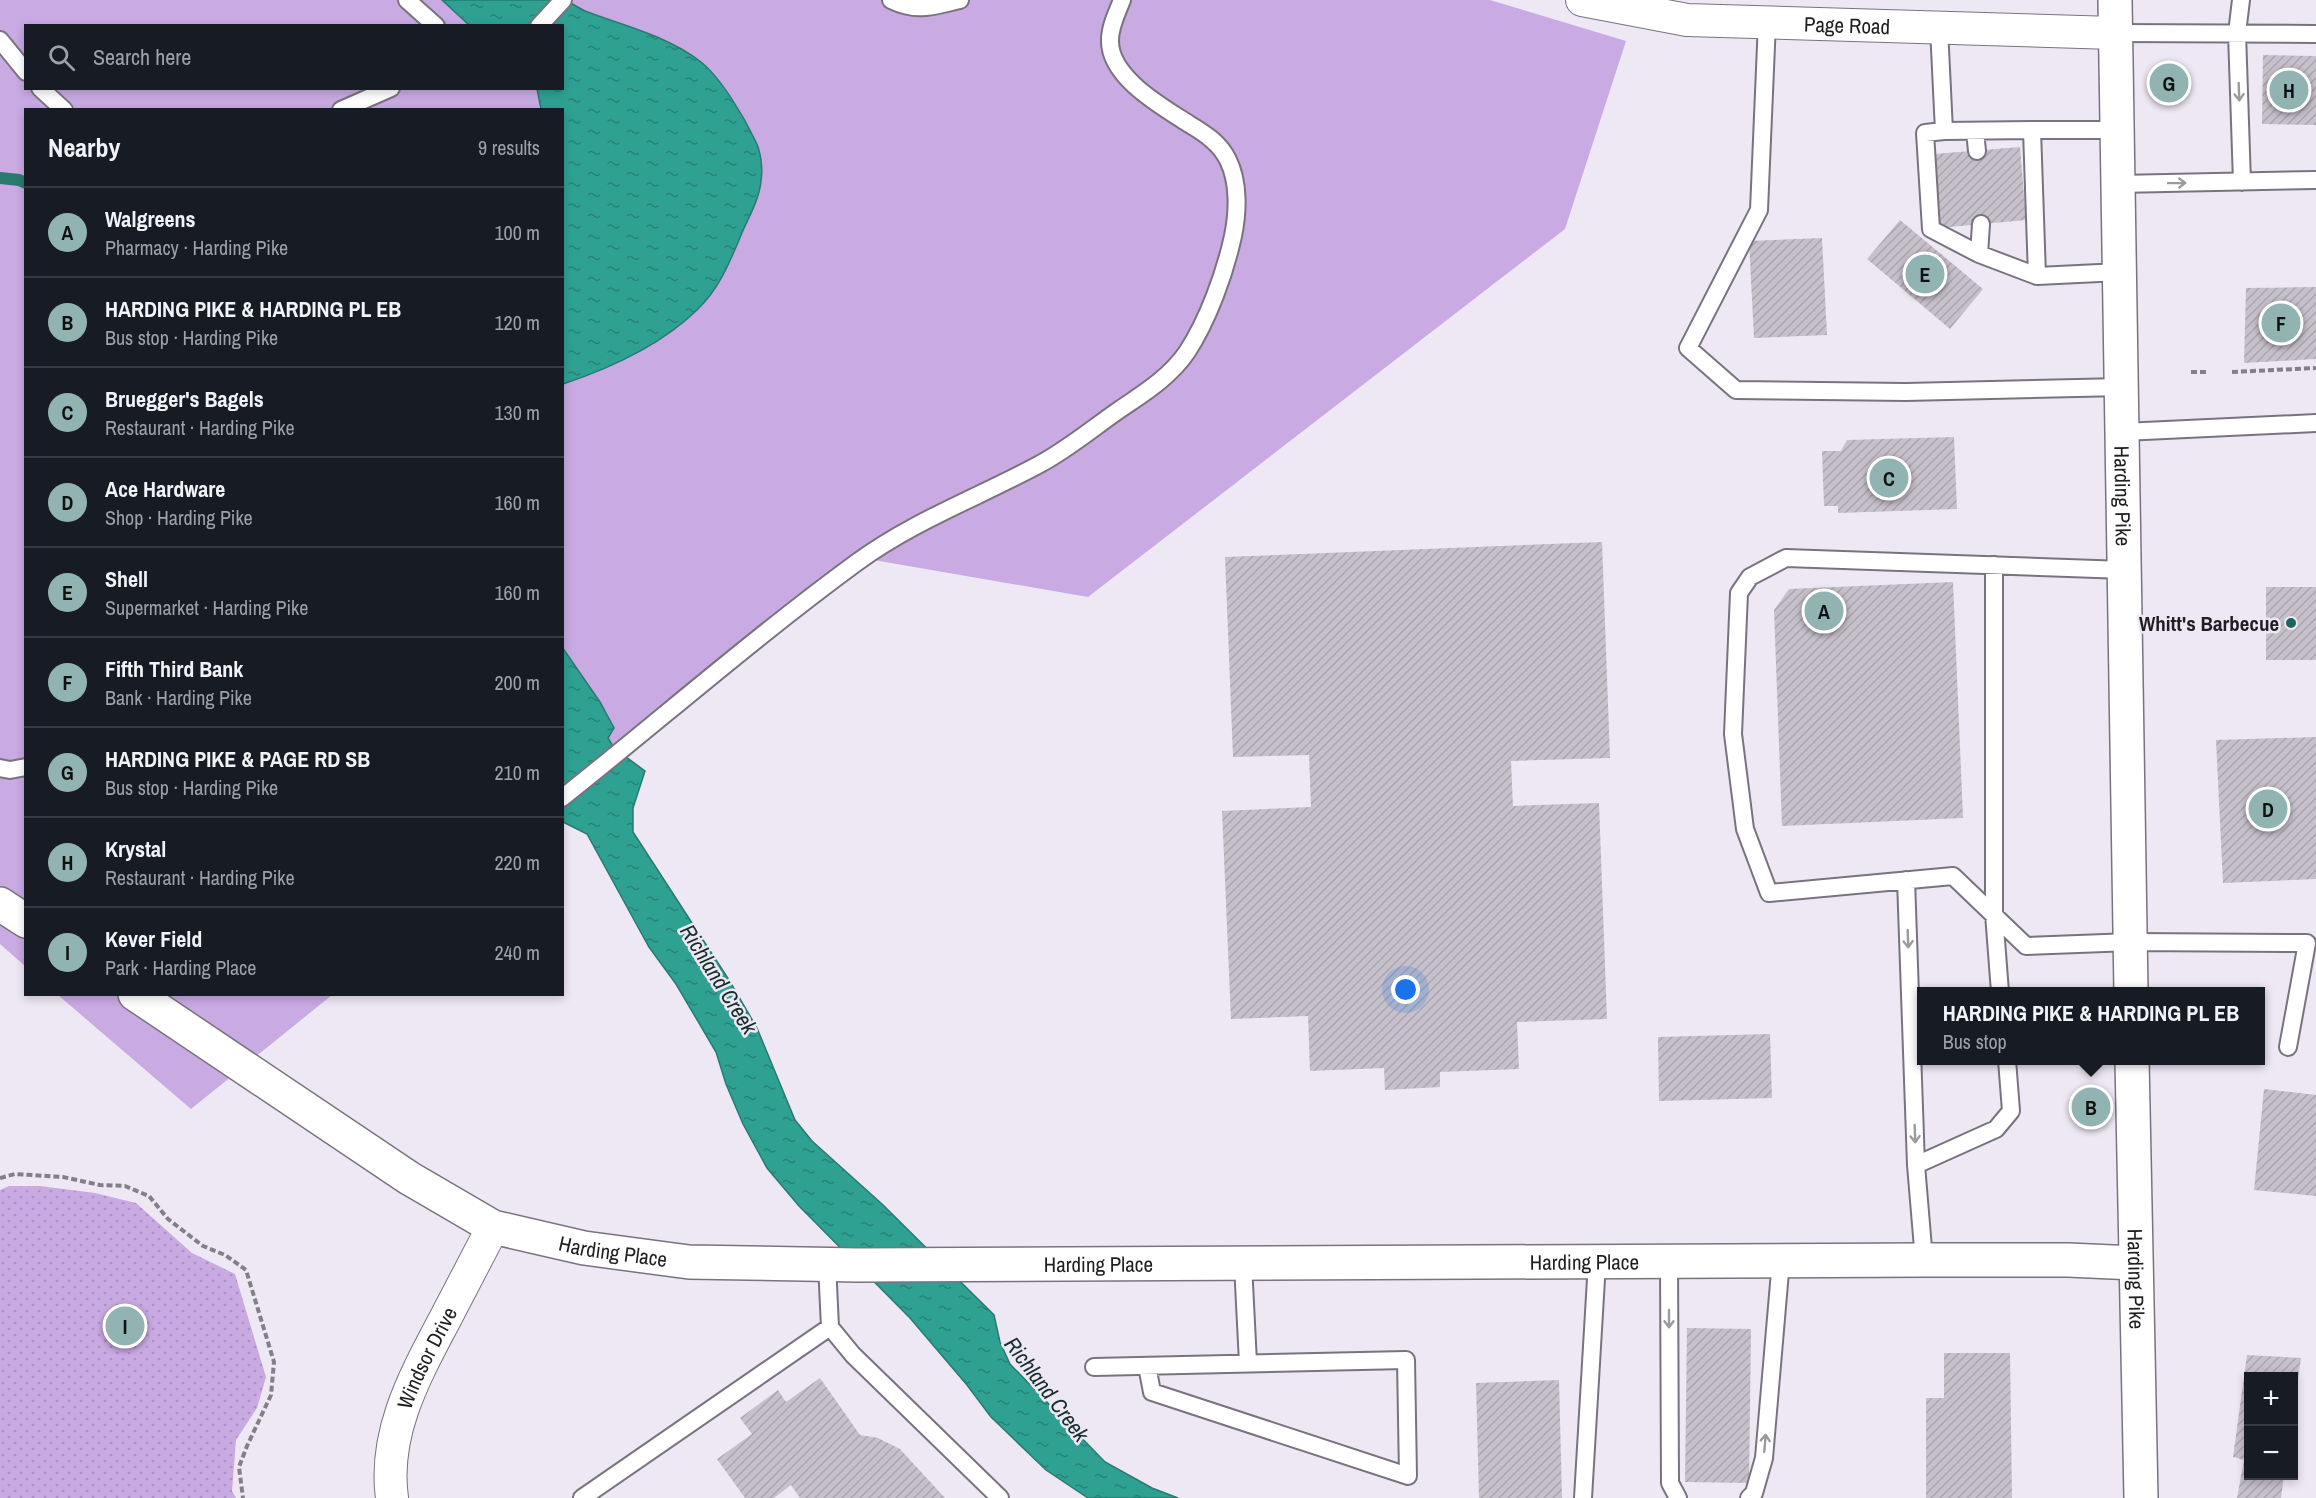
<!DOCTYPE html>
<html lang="en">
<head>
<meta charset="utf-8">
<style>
  :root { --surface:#171b24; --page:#242831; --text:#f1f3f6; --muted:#9ea1a6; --line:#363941; --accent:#91b3b1 }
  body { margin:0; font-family:"Archivo Narrow",sans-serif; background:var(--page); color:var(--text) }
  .controls { position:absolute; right:18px; bottom:18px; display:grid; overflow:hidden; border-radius:0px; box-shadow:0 3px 9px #0003 }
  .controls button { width:54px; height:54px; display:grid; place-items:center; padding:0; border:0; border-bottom:2px solid var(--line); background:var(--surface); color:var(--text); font:30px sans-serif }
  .you { position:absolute; left:1406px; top:990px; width:21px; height:21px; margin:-15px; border:4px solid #fff; border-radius:50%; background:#1a73e8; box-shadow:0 0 0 9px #1a73e833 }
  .badge { display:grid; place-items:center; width:39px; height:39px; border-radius:50%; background:var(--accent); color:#111; font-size:20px; font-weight:700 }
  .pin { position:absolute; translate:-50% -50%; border:3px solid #fff; box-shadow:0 2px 6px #0006 }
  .popup { position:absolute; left:1917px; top:987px; width:348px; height:78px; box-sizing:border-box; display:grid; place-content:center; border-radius:0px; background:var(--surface); filter:drop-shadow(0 2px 4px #0005); font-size:20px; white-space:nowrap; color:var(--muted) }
  .popup b { font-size:22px; color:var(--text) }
  .popup::after { content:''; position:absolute; left:50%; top:100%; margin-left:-12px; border:12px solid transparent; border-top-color:var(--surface) }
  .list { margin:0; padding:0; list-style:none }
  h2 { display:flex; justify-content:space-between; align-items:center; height:78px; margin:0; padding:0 24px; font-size:26px }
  h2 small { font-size:20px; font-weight:400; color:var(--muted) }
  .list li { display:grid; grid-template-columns:39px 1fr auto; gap:18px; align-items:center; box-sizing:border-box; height:90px; padding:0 24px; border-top:2px solid var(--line) }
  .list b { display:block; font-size:22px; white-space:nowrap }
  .list p { margin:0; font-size:20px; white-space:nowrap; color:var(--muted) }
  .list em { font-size:20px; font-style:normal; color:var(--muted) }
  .icon { flex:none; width:33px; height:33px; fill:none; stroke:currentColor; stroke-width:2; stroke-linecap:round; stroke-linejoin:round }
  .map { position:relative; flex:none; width:2316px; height:1498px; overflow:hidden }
  .search { position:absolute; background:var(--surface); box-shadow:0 3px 9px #0003; left:24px; top:24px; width:540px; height:66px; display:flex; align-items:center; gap:15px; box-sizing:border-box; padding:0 21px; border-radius:0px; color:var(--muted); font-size:22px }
  .panel { position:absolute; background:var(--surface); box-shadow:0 3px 9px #0003; left:24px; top:108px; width:540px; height:888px; border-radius:0px }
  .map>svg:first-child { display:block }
</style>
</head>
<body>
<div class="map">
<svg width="2316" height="1498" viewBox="0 0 2316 1498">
  <defs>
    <pattern id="park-dots" width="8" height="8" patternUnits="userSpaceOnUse" patternTransform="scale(1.5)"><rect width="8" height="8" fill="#c9aae3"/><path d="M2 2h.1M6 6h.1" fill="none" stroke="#ac92c2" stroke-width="1.8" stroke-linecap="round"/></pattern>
    <pattern id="water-ripples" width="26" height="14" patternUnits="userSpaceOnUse" patternTransform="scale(1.5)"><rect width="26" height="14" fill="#2ea193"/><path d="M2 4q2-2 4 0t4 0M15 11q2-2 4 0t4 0" fill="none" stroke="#278378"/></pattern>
    <pattern id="building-hatch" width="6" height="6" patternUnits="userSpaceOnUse" patternTransform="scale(1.5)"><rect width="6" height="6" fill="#c6c0cb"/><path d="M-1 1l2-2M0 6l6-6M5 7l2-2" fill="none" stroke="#aaa5ae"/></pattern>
  </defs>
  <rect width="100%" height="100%" fill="#eee8f4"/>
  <path fill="#c9aae3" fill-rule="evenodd" d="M0 0H1490L1626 41 1565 229 1088 597 868 559 563 807 562 110H26L25 966 0 944ZM26 26H562V88H26Z
    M58 995H332L191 1109Z"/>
  <path fill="url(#park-dots)" d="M9 1186H40L95 1193 136 1203 192 1253 235 1274 266 1377 257 1408 236 1440 232 1491 236 1498H0V1190Z"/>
  <path fill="url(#water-ripples)" stroke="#2a7a71" stroke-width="1.5" d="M442 0H565C572 3 578 8 585 11 624 26 668 36 701 62 721 78 744 117 755 140 761 151 763 169 761 181 759 202 746 221 739 240 728 266 718 290 697 310 660 346 611 368 563 384L562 110 541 109 537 89 562 88V26L469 25Z
    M562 647 600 702 614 728 608 738 614 748 645 771 633 808V832L729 980 757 1028 795 1120 812 1141 882 1204 994 1315 1000 1342 1010 1364 1105 1462 1152 1488 1178 1498H1088L1046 1470 991 1417 967 1385 910 1318 799 1206 767 1168 743 1124 726 1084 716 1052 676 984 649 947 587 834 563 822Z"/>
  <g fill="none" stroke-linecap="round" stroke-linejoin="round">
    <path stroke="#2a7a71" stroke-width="12" d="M0 178 19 180 26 183"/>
  </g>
  <path fill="url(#building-hatch)" d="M2263 55 2316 56V125L2262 124Z
    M2020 147 2026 220 1939 228 1934 154Z
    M1900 220 1983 289 1950 329 1867 259Z
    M1822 238 1827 335 1754 338 1749 241Z
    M2316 287V359L2244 363 2246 288Z
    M1954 437 1957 509 1838 513V506H1824L1822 451H1841L1847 440Z
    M1602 542 1610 758 1511 761 1513 806 1599 803 1607 1019 1517 1022 1519 1069 1440 1072V1087L1385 1090 1384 1068 1310 1071 1308 1016 1231 1019 1222 811 1311 807 1309 755 1233 757 1225 557Z
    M1953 582 1963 818 1782 826 1774 610 1789 589Z
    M2266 587H2316V660H2266Z
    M2316 737V879L2223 883 2216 740Z
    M1770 1034 1772 1098 1659 1101 1658 1037Z
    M2264 1089 2316 1095V1196L2254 1190Z
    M1687 1328 1751 1329 1749 1483 1685 1482Z
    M1944 1353H2010L2012 1498H1926V1398H1944Z
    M2247 1355 2301 1358 2295 1402 2294 1376H2248V1476H2284L2281 1498H2237L2244 1460 2233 1457Z
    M820 1378 860 1435 878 1438 900 1449 945 1498H800L791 1485 774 1498H745L717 1459 752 1434 740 1418 778 1390 786 1402Z
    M1559 1380 1562 1498H1479L1476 1383Z"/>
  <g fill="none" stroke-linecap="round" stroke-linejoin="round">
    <g stroke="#79737e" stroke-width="20">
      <path id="lane" d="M407 0 436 26
        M891 0C918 13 933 6 960 0
        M2241 0 2237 33 2242 182
        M1767 22 1759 210 1688 348 1736 390 1906 392 2122 387
        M539 26 563 0
        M1939 28 1944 131 1925 133 1931 229 1979 254 2037 276 2120 272
        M2114 33 2316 34
        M0 40 26 72
        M40 88 64 110
        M341 110 391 88
        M2032 130H2117
        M1944 131 2032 130 2037 276
        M1975 131 1977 151
        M2118 184 2316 180
        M1979 254 1981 224
        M2123 432 2316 423
        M1994 565V914L2000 992
        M2125 570 1786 558 1750 577 1739 593 1733 734 1745 829 1769 893 1953 876 2026 946 2131 942 2307 943 2288 1047
        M0 768 10 770 26 767
        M562 798C660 720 755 637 856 563 913 521 979 497 1040 464 1068 449 1093 428 1119 410 1144 393 1170 377 1187 352 1208 320 1225 273 1233 236 1238 212 1239 182 1228 160 1220 143 1204 133 1189 124 1161 106 1109 77 1110 40 1110 26 1117 13 1122 0
        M1906 880 1916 1165
        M1669 1260 1670 1483 1678 1498
        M1924 1260 1916 1165 1996 1129 2011 1111 2007 1060
        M827 1264 830 1327 853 1355 1000 1498
        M1243 1264 1248 1363
        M1094 1367 1406 1360 1408 1476 1152 1392 1147 1366
        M582 1498 830 1327
        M1583 1498 1597 1262
        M1749 1498 1754 1493 1764 1458 1781 1260"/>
    </g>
    <g stroke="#79737e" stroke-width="34">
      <g id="street">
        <path id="s1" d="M1582 0 1687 20 2114 33"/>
        <path id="s2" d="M392 1498C383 1433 415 1376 444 1321 461 1289 477 1258 493 1227"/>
      </g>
    </g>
    <g stroke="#79737e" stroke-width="36">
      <g id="secondary">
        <path d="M0 904 26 921"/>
        <path id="s3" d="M135 994 409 1178 493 1227 584 1248 689 1262 858 1265 1924 1260H2068L2135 1263"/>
      </g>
    </g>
    <g stroke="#79737e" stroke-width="36">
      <g id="primary">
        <path id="s4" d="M2115 0 2131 992"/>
        <path id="s5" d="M2132 1060 2141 1498"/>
      </g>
    </g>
    <path stroke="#847f87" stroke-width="4" stroke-dasharray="6 3" stroke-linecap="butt" d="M2191 372H2207
      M2232 372 2316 368
      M0 1178 15 1174 63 1177 100 1185 125 1186 149 1196 168 1219 203 1246 225 1255 246 1270 274 1362 271 1395 247 1446 239 1467 243 1498"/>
    <use href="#lane" stroke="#fff" stroke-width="16"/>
    <use href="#street" stroke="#fff" stroke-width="32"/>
    <use href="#secondary" stroke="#fff" stroke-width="33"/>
    <use href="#primary" stroke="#fff" stroke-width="33"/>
  </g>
  <defs><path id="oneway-shaft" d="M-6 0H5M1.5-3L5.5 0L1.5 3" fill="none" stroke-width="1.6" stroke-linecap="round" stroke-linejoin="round" transform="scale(1.5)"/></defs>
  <g stroke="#9b9a9c">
    <use href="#oneway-shaft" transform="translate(2239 92) rotate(88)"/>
    <use href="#oneway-shaft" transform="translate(2177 183) rotate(-1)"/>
    <use href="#oneway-shaft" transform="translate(1908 939) rotate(88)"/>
    <use href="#oneway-shaft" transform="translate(1915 1134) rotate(88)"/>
    <use href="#oneway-shaft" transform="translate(1669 1319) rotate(90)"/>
    <use href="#oneway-shaft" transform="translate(1765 1443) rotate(-85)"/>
  </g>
  <circle fill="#1c655c" stroke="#eee8f4" stroke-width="2" cx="2291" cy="623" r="6"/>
  <g text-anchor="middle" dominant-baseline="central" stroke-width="5" stroke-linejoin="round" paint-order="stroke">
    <g font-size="21" fill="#211e22" stroke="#eee8f4">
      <text stroke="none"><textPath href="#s1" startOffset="267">Page Road</textPath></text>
      <text stroke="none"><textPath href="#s4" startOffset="496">Harding Pike</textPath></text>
      <text stroke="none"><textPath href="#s3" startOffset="550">Harding Place</textPath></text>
      <text stroke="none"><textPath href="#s3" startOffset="1522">Harding Place</textPath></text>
      <text stroke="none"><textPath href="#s3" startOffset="1036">Harding Place</textPath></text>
      <text stroke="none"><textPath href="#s5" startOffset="219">Harding Pike</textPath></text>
      <text stroke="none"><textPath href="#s2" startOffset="147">Windsor Drive</textPath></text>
    </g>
    <g font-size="21" font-weight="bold" fill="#211e22" stroke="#eee8f4" text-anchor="end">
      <text x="2279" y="623">Whitt's Barbecue</text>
    </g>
    <g font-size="22" font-style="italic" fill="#162e2a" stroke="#eee8f4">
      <text transform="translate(719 979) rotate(58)">Richland Creek</text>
      <text transform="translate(1047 1389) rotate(53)">Richland Creek</text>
    </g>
  </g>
</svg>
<div class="controls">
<button>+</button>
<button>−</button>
</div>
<div class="you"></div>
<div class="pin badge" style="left:1824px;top:611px">A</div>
<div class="pin badge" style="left:2091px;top:1107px">B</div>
<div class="popup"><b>HARDING PIKE &amp; HARDING PL EB</b>Bus stop</div>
<div class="pin badge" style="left:1889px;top:478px">C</div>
<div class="pin badge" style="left:2268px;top:809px">D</div>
<div class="pin badge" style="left:1925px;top:274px">E</div>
<div class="pin badge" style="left:2281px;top:323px">F</div>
<div class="pin badge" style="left:2169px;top:83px">G</div>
<div class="pin badge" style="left:2289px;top:90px">H</div>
<div class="pin badge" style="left:125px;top:1326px">I</div>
<div class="search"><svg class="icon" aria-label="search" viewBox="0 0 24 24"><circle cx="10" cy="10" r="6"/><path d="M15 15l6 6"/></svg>Search here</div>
<section class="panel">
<h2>Nearby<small>9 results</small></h2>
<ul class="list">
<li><span class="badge">A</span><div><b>Walgreens</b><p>Pharmacy · Harding Pike</p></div><em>100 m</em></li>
<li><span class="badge">B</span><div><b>HARDING PIKE &amp; HARDING PL EB</b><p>Bus stop · Harding Pike</p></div><em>120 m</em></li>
<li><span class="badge">C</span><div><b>Bruegger's Bagels</b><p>Restaurant · Harding Pike</p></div><em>130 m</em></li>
<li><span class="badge">D</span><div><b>Ace Hardware</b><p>Shop · Harding Pike</p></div><em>160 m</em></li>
<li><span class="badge">E</span><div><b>Shell</b><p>Supermarket · Harding Pike</p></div><em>160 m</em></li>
<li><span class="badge">F</span><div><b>Fifth Third Bank</b><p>Bank · Harding Pike</p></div><em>200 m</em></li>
<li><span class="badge">G</span><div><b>HARDING PIKE &amp; PAGE RD SB</b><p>Bus stop · Harding Pike</p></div><em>210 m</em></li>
<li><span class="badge">H</span><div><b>Krystal</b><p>Restaurant · Harding Pike</p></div><em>220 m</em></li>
<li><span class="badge">I</span><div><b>Kever Field</b><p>Park · Harding Place</p></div><em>240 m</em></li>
</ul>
</section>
</div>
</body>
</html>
